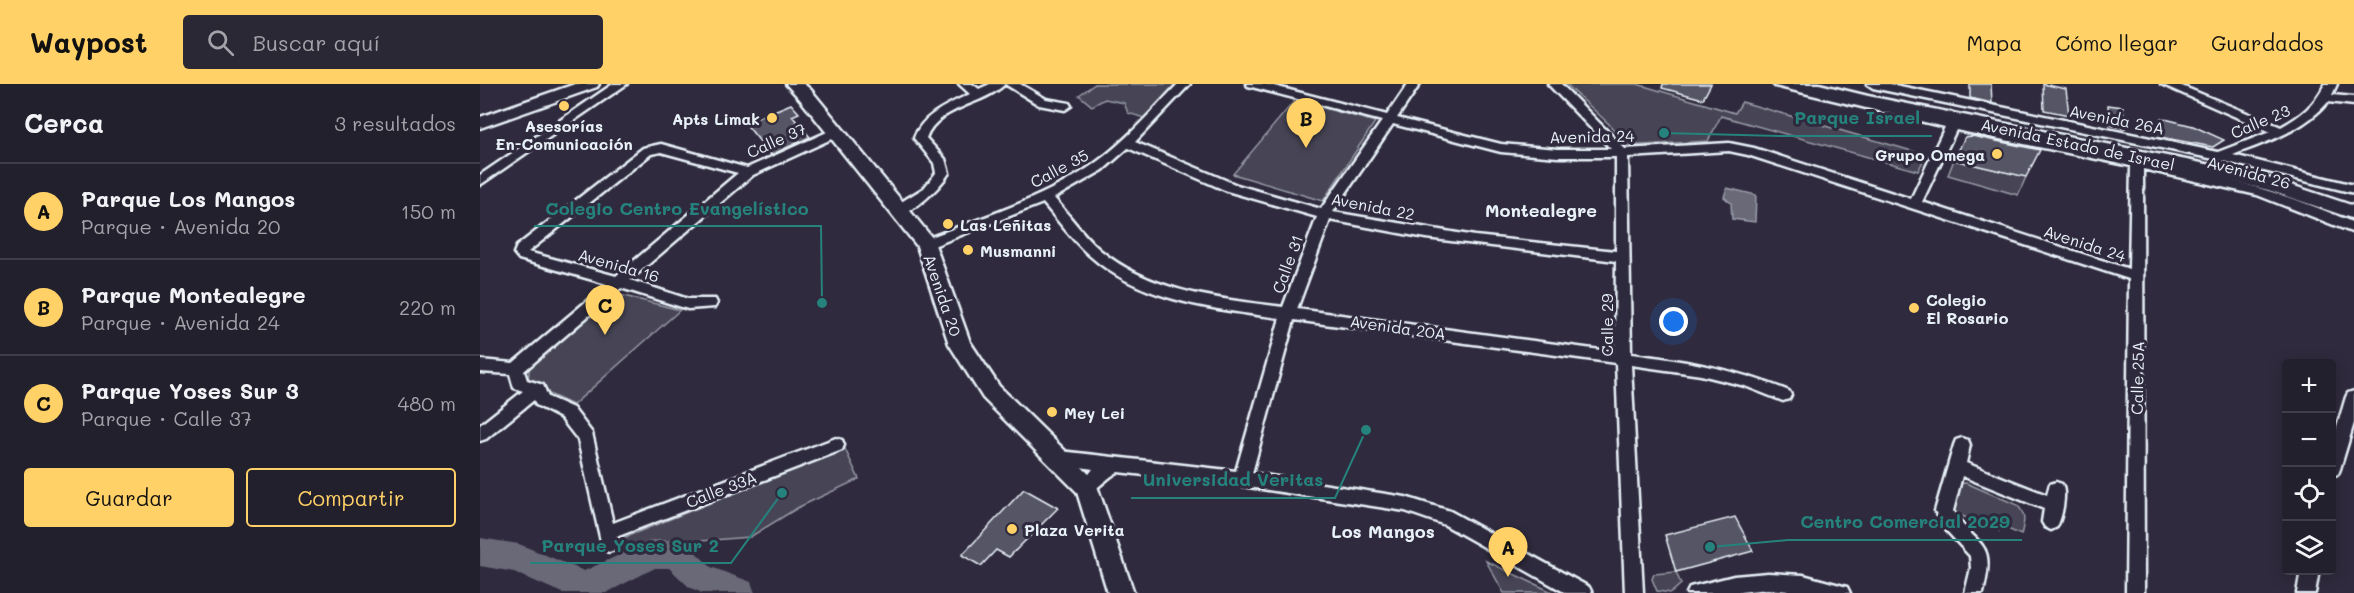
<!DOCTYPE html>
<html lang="es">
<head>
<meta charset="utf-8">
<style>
  :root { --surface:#23202e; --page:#2b2836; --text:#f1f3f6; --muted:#a3a3aa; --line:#403e4a; --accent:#ffd166 }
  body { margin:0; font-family:Mali,sans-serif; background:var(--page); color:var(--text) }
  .controls { position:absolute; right:18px; bottom:18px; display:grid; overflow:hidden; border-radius:6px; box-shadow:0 3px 15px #0003 }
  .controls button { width:54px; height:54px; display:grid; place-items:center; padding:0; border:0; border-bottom:2px solid var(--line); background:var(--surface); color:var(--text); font:30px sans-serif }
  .you { position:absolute; left:1194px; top:238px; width:21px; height:21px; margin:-15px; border:4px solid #fff; border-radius:50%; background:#1a73e8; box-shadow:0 0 0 9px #1a73e833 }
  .badge { display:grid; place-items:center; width:39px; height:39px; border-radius:50%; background:var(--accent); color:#111; font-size:20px; font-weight:700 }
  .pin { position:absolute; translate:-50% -50px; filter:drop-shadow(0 2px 3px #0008) }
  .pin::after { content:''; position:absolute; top:32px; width:21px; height:18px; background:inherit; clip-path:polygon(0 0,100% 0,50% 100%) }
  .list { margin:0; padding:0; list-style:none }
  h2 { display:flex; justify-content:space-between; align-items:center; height:78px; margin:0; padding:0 24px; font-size:26px }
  h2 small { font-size:20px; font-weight:400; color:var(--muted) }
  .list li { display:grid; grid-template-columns:39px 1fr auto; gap:18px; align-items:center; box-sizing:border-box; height:96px; padding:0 24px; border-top:2px solid var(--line) }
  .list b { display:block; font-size:22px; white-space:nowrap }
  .list p { margin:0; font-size:20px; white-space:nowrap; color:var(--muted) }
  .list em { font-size:20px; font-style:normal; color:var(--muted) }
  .actions { display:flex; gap:12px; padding:18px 24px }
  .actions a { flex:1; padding:14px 0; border:2px solid var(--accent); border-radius:6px; text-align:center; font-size:21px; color:var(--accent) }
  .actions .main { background:var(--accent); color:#111 }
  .icon { flex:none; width:33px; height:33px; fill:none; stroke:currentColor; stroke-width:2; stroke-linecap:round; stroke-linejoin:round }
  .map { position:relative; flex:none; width:1874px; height:509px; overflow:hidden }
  header { display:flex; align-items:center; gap:36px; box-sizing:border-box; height:84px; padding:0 30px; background:var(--accent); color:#111 }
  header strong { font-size:28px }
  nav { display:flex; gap:33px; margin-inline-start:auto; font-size:21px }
  .search { width:420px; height:54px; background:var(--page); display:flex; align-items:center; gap:15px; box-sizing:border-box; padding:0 21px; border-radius:6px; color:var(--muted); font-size:22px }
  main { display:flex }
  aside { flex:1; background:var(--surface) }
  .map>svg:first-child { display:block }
</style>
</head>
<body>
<header>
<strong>Waypost</strong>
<div class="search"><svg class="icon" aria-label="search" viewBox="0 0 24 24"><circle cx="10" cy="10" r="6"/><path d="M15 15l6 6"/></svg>Buscar aquí</div>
<nav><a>Mapa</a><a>Cómo llegar</a><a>Guardados</a></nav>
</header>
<main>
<aside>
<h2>Cerca<small>3 resultados</small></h2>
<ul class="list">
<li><span class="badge">A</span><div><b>Parque Los Mangos</b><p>Parque · Avenida 20</p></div><em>150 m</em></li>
<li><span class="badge">B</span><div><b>Parque Montealegre</b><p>Parque · Avenida 24</p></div><em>220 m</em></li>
<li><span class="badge">C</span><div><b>Parque Yoses Sur 3</b><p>Parque · Calle 37</p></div><em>480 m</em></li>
</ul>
<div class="actions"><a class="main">Guardar</a><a>Compartir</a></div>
</aside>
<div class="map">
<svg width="1874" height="509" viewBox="0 0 1874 509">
  <rect width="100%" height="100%" fill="#2f2a3d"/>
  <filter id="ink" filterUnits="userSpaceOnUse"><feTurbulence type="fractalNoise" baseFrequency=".0167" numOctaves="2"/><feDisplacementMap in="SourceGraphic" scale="12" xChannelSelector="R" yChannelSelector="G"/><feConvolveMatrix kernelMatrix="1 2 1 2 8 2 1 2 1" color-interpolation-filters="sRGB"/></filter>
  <g filter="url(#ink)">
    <path fill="#464455" stroke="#979aa6" stroke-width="1.5" d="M615 0H697L664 34 648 29 644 19 625 15 612 22 599 11Z
      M1086 0H1157L1255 29 1262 18 1446 71 1438 87 1241 32 1228 57 1146 62 1129 40Z
      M815 16 895 38 843 117 753 90Z
      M1474 76 1546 93 1538 111 1468 91Z
      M136 210 200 226 93 321 48 300 50 275 127 213Z
      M365 365 379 395 319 423 270 453 208 458 169 465 141 479 138 456Z
      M1486 399 1537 421C1547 431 1544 439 1541 451L1521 442 1519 447 1465 425 1476 400Z
      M1006 477 1074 509H1024Z
      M1196 488 1201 500 1191 509 1177 507 1172 495 1174 490Z"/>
    <path fill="#696978" stroke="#9c9fab" stroke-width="1.5" d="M1247 104 1276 111 1275 138 1252 135 1251 119 1244 113Z"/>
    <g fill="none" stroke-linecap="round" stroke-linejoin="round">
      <path fill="#696978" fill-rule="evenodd" d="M0 454 39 460 104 487 172 456H196L207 460 231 483 271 498 275 509H222L209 503 189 484H175L126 509H82L34 488 0 482Z"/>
    </g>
    <path fill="#575565" stroke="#e8f1f8" stroke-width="1.5" d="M1183 0H1231L1223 15 1182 4Z
      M1490 0H1511L1512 19 1490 14Z
      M1563 0 1586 5 1589 31 1564 26Z
      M311 20 319 29 312 32 330 53 291 71 265 39Z
      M1628 21 1643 23 1645 44 1630 41Z
      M1681 34 1713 42 1744 56 1733 63 1680 53Z
      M1492 52 1560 66 1546 93 1474 76 1485 53Z
      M544 405 578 424 529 473 516 466 501 482 482 471Z
      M1255 433 1273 467 1196 488 1185 451Z"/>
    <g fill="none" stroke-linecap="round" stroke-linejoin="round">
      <g stroke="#e8f1f8" stroke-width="5">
        <path id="street" d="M133 0H147L0 101V91Z
          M479 0H492L499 5 510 0H525C504 21 458 22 446 54L465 75 469 89C460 103 431 134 413 129L411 126 413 123 444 104 456 89 454 79 434 54C442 31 469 20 490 10Z
          M525 0H540L566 15 589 19 591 22 585 26 559 21Z
          M698 0H710L655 58 757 101 841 125 902 37 768 2 766 0H786L907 31 928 0H940L917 34 1021 60 1078 65H1131L1068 0H1081L1145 65 1249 59 1274 64 1431 115 1465 43 1295 2 1293 0H1313C1410 25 1508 45 1607 65 1698 83 1789 100 1874 139V149L1777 111 1663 85 1664 509H1646L1649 195 1268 71 1249 67 1148 73 1151 270C1208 277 1254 285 1309 307L1311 311 1309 315 1303 317 1265 302 1221 291 1151 281 1163 509H1145L1136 279 814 236 772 389 925 413 970 427 1109 503 1112 509H1086L965 441 925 427 762 402 638 388C625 394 614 412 601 408L599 403 613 385 574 379 572 374 574 369 580 367 756 387 800 234C735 225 661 218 609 171 592 156 578 136 563 119L451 163H441L439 160 441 157C499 134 563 116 614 80 645 58 671 28 698 0ZM913 40 1021 68 1078 73H1136V167L995 152 853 128ZM1476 46 1651 82 1649 185 1442 118ZM648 64 747 107 837 133 803 223C740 215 672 209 620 166 603 151 589 131 574 114L623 86ZM850 136 946 154 1136 177 1135 268 817 225Z
          M1387 0H1410L1738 68 1790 48 1681 0H1697L1801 43C1821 32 1835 21 1845 0H1857L1852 11 1874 13V21L1848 18C1823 47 1788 57 1753 71L1874 101V109L1739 76 1393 4Z
          M354 45 360 49 358 52 273 91 150 196 208 215H235L237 219 235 223 208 225 141 204 44 287 47 296 63 301 68 313 93 324 112 349 133 439 356 354 362 356 364 361 362 366 136 453 138 460 135 466 129 468 123 466 98 356 81 334 56 321 54 316 6 355 0 357V341L43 307 34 304 30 290 0 288V276L33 279 127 200 39 175 34 169 37 162 163 64 181 60 267 84ZM181 68 258 89 136 192 48 168 171 70Z
          M1874 307V339L1860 385 1858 390 1852 392V360L1866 313 1868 309Z
          M1482 354 1488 356 1490 361 1486 379 1567 411 1570 400 1576 398 1582 400C1587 410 1582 433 1577 443L1571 446 1565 443 1562 438 1564 425 1482 392 1473 427C1497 466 1517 453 1503 509H1485L1491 484 1490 472 1466 446 1455 427 1474 361 1476 356Z
          M1821 486H1839L1835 509H1817Z
          M1288 489 1323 491 1367 503 1370 509H1328L1288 505 1251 509H1207L1210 503 1254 492Z"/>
      </g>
      <g stroke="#e8f1f8" stroke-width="5">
        <path id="secondary" d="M95 0H119L117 3 0 44V33Z
          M306 0H324L331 6 453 155 490 258 519 302 615 396 654 509H628L597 408 503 314 469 260 437 162 319 14Z
          M1311 0H1339L1388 12 1751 85 1799 97 1874 122V135L1788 106 1751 97 1388 22 1313 3Z"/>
      </g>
      <use href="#street" fill="#2f2a3d" fill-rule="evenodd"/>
      <use href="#secondary" fill="#2f2a3d" fill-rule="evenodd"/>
    </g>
  </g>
  <g fill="#ffd166" stroke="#2f2a3d" stroke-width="2">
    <circle cx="84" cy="22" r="6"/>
    <circle cx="292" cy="34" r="6"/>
    <circle cx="1517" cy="70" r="6"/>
    <circle cx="468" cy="140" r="6"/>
    <circle cx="488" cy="166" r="6"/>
    <circle cx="1434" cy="224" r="6"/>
    <circle cx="572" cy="328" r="6"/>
    <circle cx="532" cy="445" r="6"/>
  </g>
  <g text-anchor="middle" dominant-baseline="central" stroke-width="6" stroke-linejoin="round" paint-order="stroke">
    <g font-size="16" font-weight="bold" fill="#e8f1f8" stroke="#2f2a3d" text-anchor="start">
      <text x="280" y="34" text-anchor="end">Apts Limak</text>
      <text x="84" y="41" text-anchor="middle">Asesorías<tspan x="84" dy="18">En-Comunicación</tspan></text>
      <text x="1505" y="70" text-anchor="end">Grupo Omega</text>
      <text x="480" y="140">Las Leñitas</text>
      <text x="500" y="166">Musmanni</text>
      <text x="1446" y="215">Colegio<tspan x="1446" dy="18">El Rosario</tspan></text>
      <text x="584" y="328">Mey Lei</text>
      <text x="544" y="445">Plaza Verita</text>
    </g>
    <g font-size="16" fill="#e8f1f8" stroke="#2f2a3d">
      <text transform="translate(1637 35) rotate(11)">Avenida 26A</text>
      <text transform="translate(1780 37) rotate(-23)">Calle 23</text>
      <text transform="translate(1112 52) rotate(-1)">Avenida 24</text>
      <text transform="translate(296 56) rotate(-24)">Calle 37</text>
      <text transform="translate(1598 60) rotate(12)">Avenida Estado de Israel</text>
      <text transform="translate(579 84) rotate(-28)">Calle 35</text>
      <text transform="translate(1769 88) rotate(15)">Avenida 26</text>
      <text transform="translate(893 122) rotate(11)">Avenida 22</text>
      <text transform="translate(1605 159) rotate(18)">Avenida 24</text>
      <text transform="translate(807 180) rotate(-70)">Calle 31</text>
      <text transform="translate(139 181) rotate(16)">Avenida 16</text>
      <text transform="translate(463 211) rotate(71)">Avenida 20</text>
      <text transform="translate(1126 241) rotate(-90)">Calle 29</text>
      <text transform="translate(918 243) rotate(8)">Avenida 20A</text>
      <text transform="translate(1657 294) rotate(-89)">Calle 25A</text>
      <text transform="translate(241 405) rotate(-21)">Calle 33A</text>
    </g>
    <g font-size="18" font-weight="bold" fill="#e8f1f8" stroke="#2f2a3d">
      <text x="1061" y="126">Montealegre</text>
      <text x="903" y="447">Los Mangos</text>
    </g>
  </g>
  <path fill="none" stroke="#25827c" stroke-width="2" d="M1184 49L1301 52H1452M342 219L341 142H54M886 346L855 414H651M1230 463L1308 456H1542M302 409L251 479H50"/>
  <g fill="#25827c" stroke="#2f2a3d" stroke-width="2">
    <circle cx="1184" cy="49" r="6"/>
    <circle cx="342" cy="219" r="6"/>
    <circle cx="886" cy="346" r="6"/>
    <circle cx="1230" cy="463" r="6"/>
    <circle cx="302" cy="409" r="6"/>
  </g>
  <g font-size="18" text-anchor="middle" font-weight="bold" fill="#25827c" stroke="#2f2a3d" stroke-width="6" stroke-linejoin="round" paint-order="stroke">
    <text x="1377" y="40">Parque Israel</text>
    <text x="197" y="131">Colegio Centro Evangelístico</text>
    <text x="753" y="402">Universidad Veritas</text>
    <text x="1425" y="444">Centro Comercial 2029</text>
    <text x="150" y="468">Parque Yoses Sur 2</text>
  </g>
</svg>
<div class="controls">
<button>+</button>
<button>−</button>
<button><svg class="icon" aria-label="locate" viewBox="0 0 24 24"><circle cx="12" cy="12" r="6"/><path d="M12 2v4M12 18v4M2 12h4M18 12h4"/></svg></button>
<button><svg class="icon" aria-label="layers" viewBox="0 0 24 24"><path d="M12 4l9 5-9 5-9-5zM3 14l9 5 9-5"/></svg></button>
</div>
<div class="you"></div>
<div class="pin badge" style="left:1028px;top:493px">A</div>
<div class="pin badge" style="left:826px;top:64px">B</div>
<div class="pin badge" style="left:125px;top:251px">C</div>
</div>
</main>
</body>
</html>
